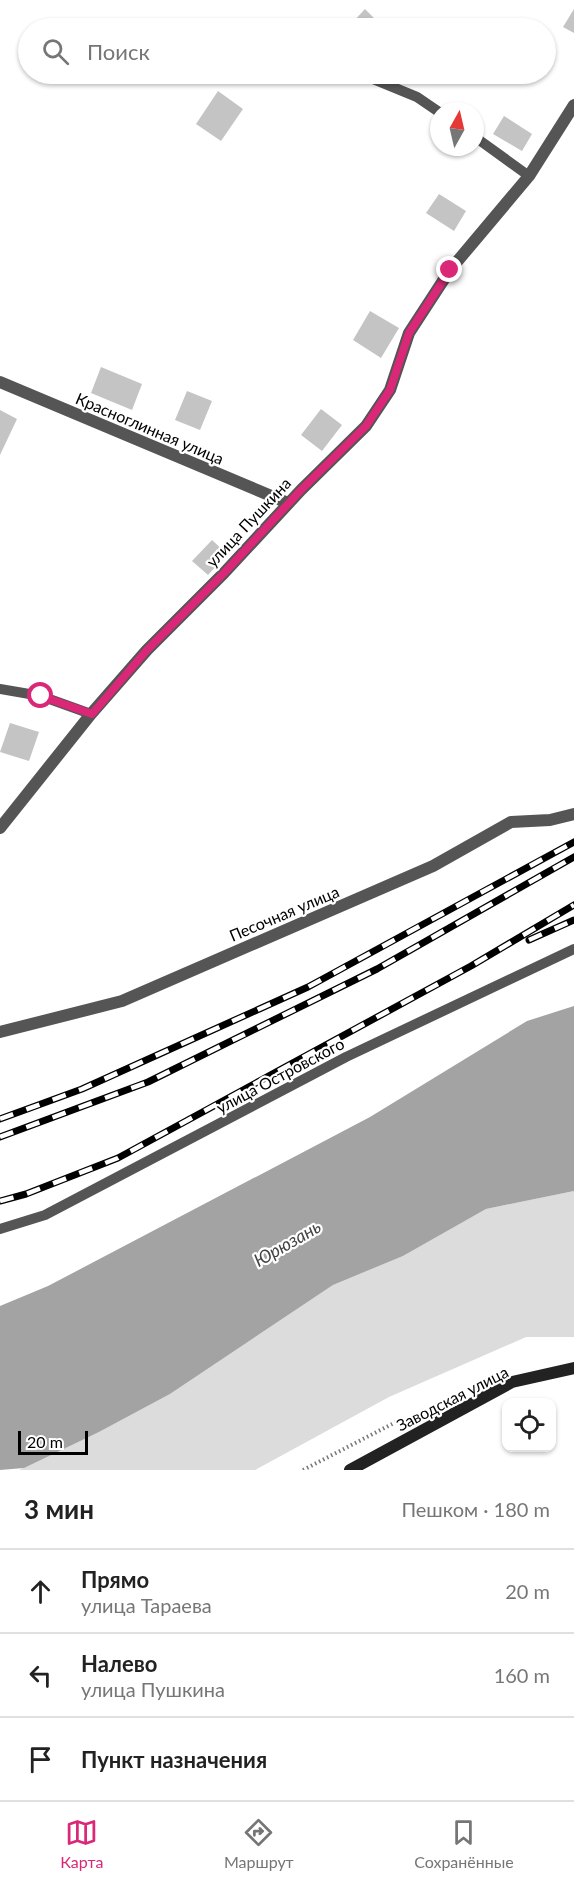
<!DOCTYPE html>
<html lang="ru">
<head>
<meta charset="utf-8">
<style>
  :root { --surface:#fff; --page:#f2f2f2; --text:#222; --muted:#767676; --line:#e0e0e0; --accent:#db2777 }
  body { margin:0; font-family:Lato,sans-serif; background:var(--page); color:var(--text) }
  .controls { position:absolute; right:18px; bottom:18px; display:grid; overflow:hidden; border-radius:12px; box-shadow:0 2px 4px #0004 }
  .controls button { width:54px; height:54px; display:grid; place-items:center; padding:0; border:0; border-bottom:2px solid var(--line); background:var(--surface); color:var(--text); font:30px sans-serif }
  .compass { position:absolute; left:430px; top:102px; width:54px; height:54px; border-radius:50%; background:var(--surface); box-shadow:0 2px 4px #0004; rotate:8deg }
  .scale { position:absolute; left:18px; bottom:15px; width:70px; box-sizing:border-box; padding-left:6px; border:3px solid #000; border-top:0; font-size:16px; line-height:21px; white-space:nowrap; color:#000; -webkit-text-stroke:4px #fff; paint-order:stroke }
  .stop { position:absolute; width:18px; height:18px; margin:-14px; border:4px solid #db2777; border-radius:50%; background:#fff }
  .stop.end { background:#db2777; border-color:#fff; box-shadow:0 2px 6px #0008 }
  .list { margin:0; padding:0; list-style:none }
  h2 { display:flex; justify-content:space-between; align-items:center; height:78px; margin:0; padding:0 24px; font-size:26px }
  h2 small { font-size:20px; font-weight:400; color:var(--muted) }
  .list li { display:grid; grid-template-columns:39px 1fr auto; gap:18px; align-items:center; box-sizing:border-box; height:84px; padding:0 24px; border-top:2px solid var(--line) }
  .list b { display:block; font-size:22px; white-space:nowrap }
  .list p { margin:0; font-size:20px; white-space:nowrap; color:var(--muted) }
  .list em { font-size:20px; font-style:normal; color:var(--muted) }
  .icon { flex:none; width:33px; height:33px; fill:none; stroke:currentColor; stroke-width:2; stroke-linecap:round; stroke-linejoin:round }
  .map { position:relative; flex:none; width:574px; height:1470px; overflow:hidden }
  .search { position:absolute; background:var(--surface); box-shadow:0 2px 4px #0004; left:18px; right:18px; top:18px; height:66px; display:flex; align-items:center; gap:15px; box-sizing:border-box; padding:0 21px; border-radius:33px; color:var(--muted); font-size:22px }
  .sheet { height:330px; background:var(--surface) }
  nav { display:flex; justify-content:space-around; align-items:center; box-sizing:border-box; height:84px; border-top:2px solid var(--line); background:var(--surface); font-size:16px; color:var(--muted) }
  nav a { display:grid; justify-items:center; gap:3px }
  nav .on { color:var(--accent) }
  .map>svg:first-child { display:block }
</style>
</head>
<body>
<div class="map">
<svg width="574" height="1470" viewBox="0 0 574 1470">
  <rect width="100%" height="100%" fill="#fff"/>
  <path fill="#dcdcdc" d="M574 1191V1337H526L389 1397 255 1470H19L99 1432 170 1394 333 1285 403 1256 486 1209Z"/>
  <path fill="#a3a3a3" d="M574 1006V1191L486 1209 403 1256 333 1285 170 1394 99 1432 24 1468 0 1470V1306L48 1286 370 1117 527 1021Z"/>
  <path fill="#c4c4c4" d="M365 9 379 23 373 28H355L351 24Z
    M574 9V33L563 27Z
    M218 91 243 109 221 141 196 124Z
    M504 116 532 134 522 151 493 134Z
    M439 194 466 211 454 231 426 213Z
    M370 311 399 328 381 358 353 340Z
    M101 367 142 384 132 410 91 393Z
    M187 391 212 401 200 430 175 420Z
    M321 409 342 425 322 451 301 435Z
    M0 410 17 419 0 455Z
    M212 540 227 554 208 575 192 561Z
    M10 723 39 732 29 761 0 752Z"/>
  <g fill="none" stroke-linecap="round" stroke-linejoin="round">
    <path stroke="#777" stroke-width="4" stroke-dasharray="1.5 3" stroke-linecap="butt" d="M303 1470 396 1422"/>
    <path stroke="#555" stroke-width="10" d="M361 74 417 97 439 112
      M475 137 529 176
      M0 689 41 696 91 714
      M0 1229 45 1215 346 1057 574 949"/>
    <path stroke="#555" stroke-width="12" d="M0 382 288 503
      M0 828 91 714 147 650 224 573 301 490 366 426 390 390 409 333 450 270 529 176 574 105
      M0 1032 122 1001 433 866 511 822 550 820 574 814"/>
    <path stroke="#222" stroke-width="12" d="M350 1470 512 1382 574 1368"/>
    <g stroke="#000" stroke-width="7">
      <path id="rail" d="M529 940 574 920
        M0 1119 82 1089 308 987 574 842
        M0 1137 148 1082 377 969 574 857
        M0 1201 26 1194 118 1158 471 966 574 905"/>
    </g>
    <use href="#rail" stroke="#fff" stroke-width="4.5" stroke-dasharray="14" stroke-linecap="butt"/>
  </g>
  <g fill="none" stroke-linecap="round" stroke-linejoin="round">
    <path stroke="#db2777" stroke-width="8" d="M41 696 92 714 147 650 224 573 301 490 366 426 390 390 409 333 450 270"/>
  </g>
  <g text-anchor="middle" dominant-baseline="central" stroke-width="4.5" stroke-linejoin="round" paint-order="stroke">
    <g font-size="16" fill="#000" stroke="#fff">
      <text transform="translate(150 428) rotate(23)">Красноглинная улица</text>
      <text transform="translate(248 522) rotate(-47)">улица Пушкина</text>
      <text transform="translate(284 913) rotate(-23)">Песочная улица</text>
      <text transform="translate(280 1075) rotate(-28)">улица Островского</text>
      <text transform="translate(452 1398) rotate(-27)">Заводская улица</text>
    </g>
    <g font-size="18" font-style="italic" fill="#444" stroke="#fff">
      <text transform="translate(287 1243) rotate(-30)">Юрюзань</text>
    </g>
  </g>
</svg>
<div class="controls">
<button><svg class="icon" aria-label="locate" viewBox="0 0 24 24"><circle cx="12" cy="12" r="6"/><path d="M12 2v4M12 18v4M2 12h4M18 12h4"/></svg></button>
</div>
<svg class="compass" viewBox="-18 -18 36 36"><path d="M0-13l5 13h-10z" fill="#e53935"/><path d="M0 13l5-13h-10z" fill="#767676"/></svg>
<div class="scale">20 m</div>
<div class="stop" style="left:41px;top:696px"></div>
<div class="stop end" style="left:450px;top:270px"></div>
<div class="search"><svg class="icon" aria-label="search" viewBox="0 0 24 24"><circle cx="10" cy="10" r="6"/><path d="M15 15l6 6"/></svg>Поиск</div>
</div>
<section class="sheet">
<h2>3 мин<small>Пешком · 180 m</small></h2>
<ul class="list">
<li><svg class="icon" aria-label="ahead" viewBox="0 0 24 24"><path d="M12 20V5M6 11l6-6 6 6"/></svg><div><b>Прямо</b><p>улица Тараева</p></div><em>20 m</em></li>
<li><svg class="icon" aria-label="left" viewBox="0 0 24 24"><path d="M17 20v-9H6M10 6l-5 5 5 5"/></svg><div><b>Налево</b><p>улица Пушкина</p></div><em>160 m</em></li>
<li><svg class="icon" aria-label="arrive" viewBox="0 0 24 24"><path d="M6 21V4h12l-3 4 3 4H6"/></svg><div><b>Пункт назначения</b></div></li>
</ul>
</section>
<nav>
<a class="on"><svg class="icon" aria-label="map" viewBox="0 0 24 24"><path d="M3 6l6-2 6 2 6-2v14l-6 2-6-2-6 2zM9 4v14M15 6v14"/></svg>Карта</a>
<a><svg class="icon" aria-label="directions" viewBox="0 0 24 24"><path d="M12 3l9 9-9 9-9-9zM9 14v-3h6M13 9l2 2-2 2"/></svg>Маршрут</a>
<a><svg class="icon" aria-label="saved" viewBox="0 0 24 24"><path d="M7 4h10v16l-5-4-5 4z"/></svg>Сохранённые</a>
</nav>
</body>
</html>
